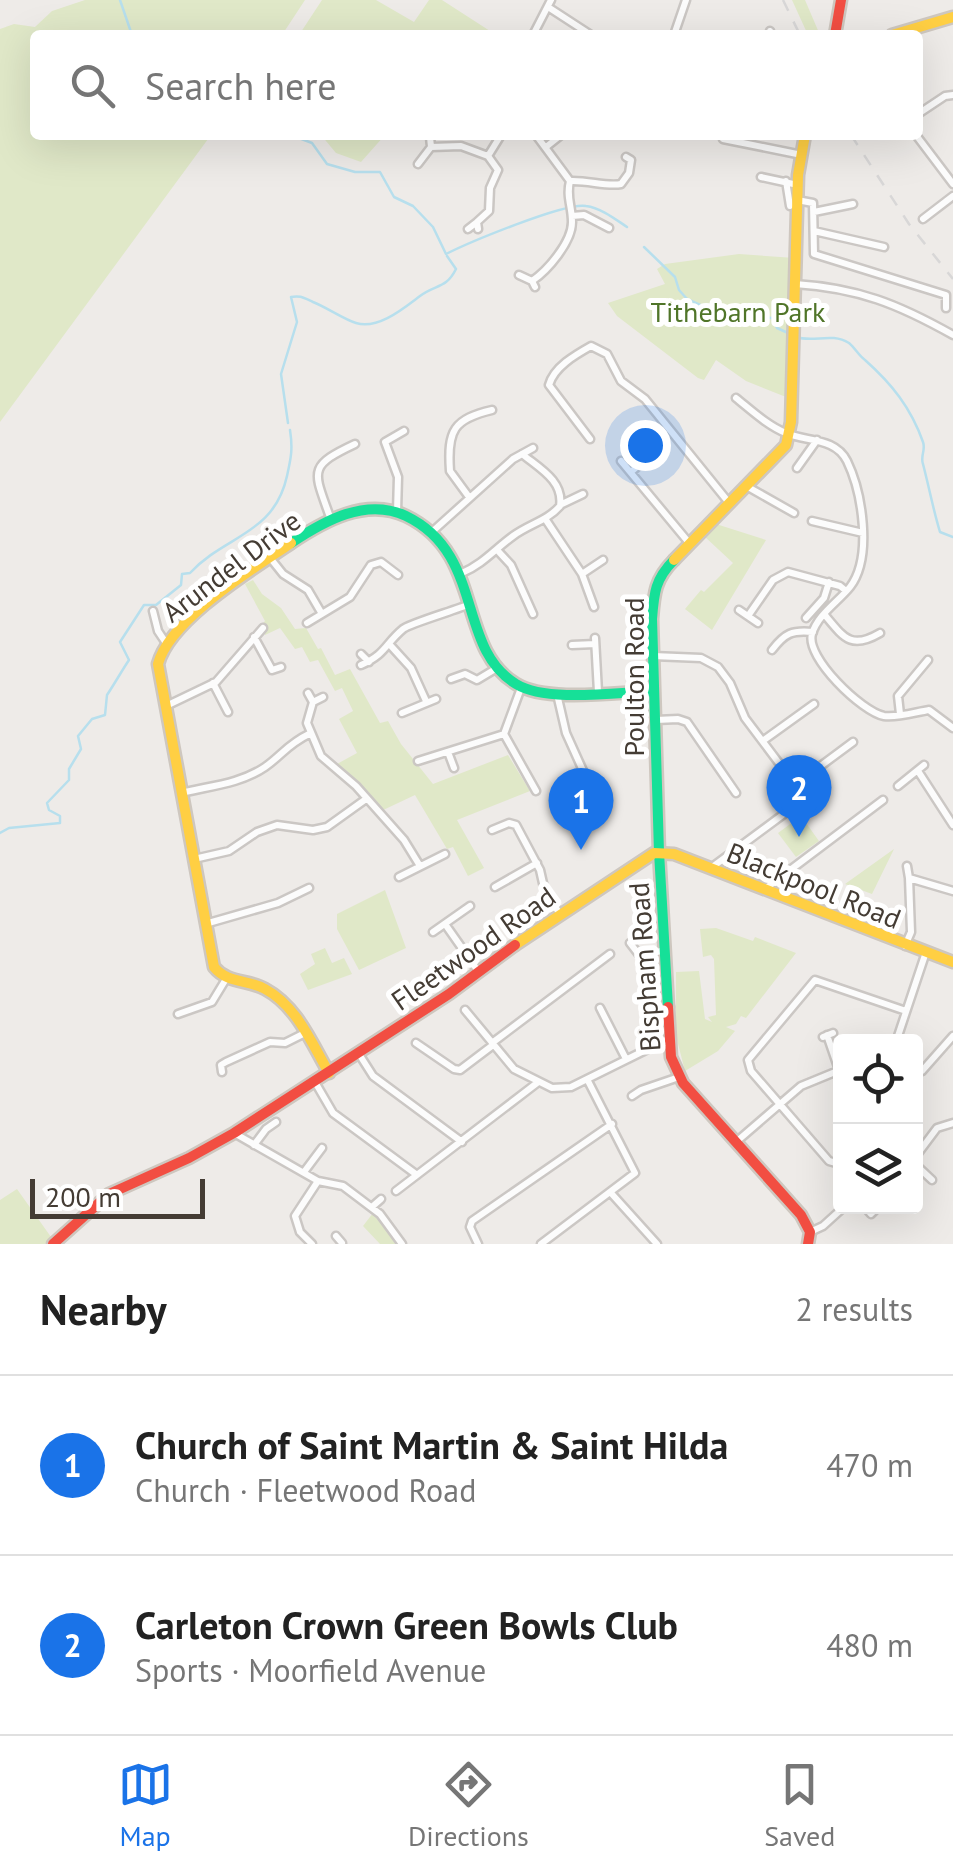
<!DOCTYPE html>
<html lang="en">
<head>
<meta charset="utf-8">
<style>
  :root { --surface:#fff; --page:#f2f2f2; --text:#222; --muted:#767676; --line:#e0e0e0; --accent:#1a73e8 }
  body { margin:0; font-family:"PT Sans",sans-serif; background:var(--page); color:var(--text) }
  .controls { position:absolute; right:30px; bottom:30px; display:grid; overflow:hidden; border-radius:10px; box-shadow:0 10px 40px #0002 }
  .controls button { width:90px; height:90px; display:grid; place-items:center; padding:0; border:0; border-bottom:2px solid var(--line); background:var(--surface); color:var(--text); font:50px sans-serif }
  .scale { position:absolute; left:30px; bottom:25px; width:175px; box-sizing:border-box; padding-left:10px; border:5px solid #443c34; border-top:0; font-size:28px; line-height:35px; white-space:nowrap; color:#443c34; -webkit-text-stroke:8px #fff; paint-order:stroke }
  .you { position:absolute; left:645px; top:445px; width:35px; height:35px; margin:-25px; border:8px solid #fff; border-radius:50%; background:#1a73e8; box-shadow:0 0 0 15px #1a73e833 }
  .badge { display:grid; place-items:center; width:65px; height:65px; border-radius:50%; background:var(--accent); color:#fff; font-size:32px; font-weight:700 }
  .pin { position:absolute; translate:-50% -82px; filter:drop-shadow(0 2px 5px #0008) }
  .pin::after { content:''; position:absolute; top:52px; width:35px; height:30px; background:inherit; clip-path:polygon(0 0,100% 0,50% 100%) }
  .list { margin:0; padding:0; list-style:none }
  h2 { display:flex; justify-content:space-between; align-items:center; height:130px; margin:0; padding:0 40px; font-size:42px }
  h2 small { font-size:32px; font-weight:400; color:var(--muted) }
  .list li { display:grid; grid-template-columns:65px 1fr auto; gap:30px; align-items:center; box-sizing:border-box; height:180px; padding:0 40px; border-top:2px solid var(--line) }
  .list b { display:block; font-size:38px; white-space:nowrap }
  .list p { margin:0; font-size:32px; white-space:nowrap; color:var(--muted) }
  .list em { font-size:32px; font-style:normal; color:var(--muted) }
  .icon { flex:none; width:55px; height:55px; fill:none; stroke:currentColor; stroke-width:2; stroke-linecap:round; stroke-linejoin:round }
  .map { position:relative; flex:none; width:953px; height:1244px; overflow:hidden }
  .search { position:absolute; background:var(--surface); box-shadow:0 10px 40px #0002; left:30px; right:30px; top:30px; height:110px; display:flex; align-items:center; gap:25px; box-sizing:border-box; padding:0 35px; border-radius:10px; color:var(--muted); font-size:38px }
  .sheet { height:490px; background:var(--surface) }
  nav { display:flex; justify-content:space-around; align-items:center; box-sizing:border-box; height:140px; border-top:2px solid var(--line); background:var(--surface); font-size:28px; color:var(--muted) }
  nav a { display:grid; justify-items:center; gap:5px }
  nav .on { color:var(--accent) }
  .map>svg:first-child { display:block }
</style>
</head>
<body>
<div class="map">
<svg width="953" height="1244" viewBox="0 0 953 1244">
  <rect width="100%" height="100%" fill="#eeebe8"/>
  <path fill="#e0e8c8" d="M85 0H305L282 35H35V135H211L0 422V29L14 24 35 27 52 11Z
    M322 0H376L414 22 429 0H442L490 31 487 35H299Z
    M792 0H805L820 35H808Z
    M321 135H385L361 162 336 153Z
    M739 254 795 258 791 399 746 381 716 360 704 380 698 378 617 316 608 303 665 284 657 269 665 264Z
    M716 524 766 540 712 630 685 609 701 590 704 592 733 563 704 536Z
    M253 580 262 594 281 608 295 629 306 628 318 649 321 648 335 675 350 669 380 723 388 721 401 744 433 784 508 755 530 791 457 820 484 868 468 876 453 847 447 849 415 795 379 812 349 774 337 764 357 753 339 719 353 711 342 688 335 691 318 660 310 662 302 647 295 649 280 628 265 635 262 624 265 621 245 584Z
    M801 816 819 841 796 857 778 833Z
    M894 849 872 894 845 884Z
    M385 890 406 948 359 970 337 929V914Z
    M716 928 753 941 755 937 796 953 746 1018 741 1016 736 1024 726 1027 735 1031 718 1051 685 1071 676 1036V972L699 971 705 1019 712 1022 708 1017 716 1015 714 959 711 955 703 957 700 929Z
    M325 948 332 963 344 958 352 974 308 990 300 974 315 964 311 954Z
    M17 1189 51 1237 45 1244H0V1200Z
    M373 1213 397 1244H380L363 1226Z"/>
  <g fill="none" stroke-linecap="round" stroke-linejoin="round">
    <path stroke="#b7dfed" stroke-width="2.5" d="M120 0 132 35
      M291 135 312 143 327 164 355 172H380L394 197 413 206 433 227 446 254C468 243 565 202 586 206 601 208 615 219 627 227
      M644 247 675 277 679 290 687 299 722 315 743 321 754 316 772 318 777 328 788 333
      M796 337C814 343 831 332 849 343 855 348 859 356 865 360 892 384 911 408 923 442 926 450 920 456 923 464 929 487 933 509 940 532L953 537
      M288 423 281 374 297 322 291 297C300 295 304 298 313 302 326 307 345 320 356 323 378 330 404 308 420 296 436 284 446 289 456 269L447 256
      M0 833 9 828 60 823V816L49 810 47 803 69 780V769L81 749 78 736 92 719 105 715 107 695C115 683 121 672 129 660L120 642 144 605H156L181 585 182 574 190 573C225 535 274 535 287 476 291 458 293 449 290 430"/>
    <g stroke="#cbc7c4" stroke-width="11">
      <path id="street" d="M548 7 591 35
        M533 35 551 0
        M674 35 686 0
        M769 35 770 31
        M918 114 945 96 953 95
        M916 135 953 184
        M430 137 431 147
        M723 139 802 155
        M546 147 561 135
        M418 164 431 147 461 146 488 156
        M761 177 798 185
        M570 181C588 180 607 187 621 184L629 173 631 160 626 157
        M786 181 790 206
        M797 200 813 203 814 254 946 295V308
        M814 212 853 204
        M572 216 584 215 609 228
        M923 219 953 196
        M468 229 477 222
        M478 229 477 222 489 211 490 188 498 170 488 156 501 135
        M814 231 884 247
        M519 275 532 281 535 287
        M532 281C548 270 572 242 572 222 572 206 566 197 570 181L536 135
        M795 284C858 288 898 304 953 335
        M736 398C751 410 768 426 786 433 806 442 835 437 847 461 862 492 873 557 850 587 838 602 818 614 812 634 805 657 862 712 884 716 897 718 916 712 929 710L953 728
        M590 439 549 385C554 367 575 355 591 346L607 354 621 381 645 399 730 504
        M621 461 690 544
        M797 468 817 440
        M631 472 639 465
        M748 487 794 513
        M469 497 450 471C447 430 454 419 492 410
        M562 504 583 494
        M397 512 398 477 385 442 404 431
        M331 520C314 471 306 467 355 444
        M546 520 582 574 594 607
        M812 521 863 533
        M433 531 513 459 533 448
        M498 551 511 565 533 614
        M271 559 283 574 308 590 322 614
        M462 573C483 564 495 549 513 536 529 524 547 521 560 506 564 481 539 468 522 454
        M582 574 603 560
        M739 610 758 623
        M153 611 158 631 166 643
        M824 614C844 638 851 650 880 633
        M748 616 773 580 788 572 840 586 846 591
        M806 618 824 598 829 582
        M307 623 350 597 371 565 381 562 398 575
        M254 637 272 670 281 667
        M595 638 598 692
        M572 645 595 644
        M391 646 411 668 426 701
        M772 650C785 633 792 630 813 632
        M361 654 369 662
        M653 656 701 658 718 667 730 683 745 718 803 795 800 802 711 868
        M361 665C386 654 385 644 403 629 408 624 456 610 470 604
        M451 679 465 674 477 680 497 668
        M213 683 228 712
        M521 688 504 734 536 791
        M308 693 313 702
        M557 694 566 733 589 784
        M323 697 313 702 307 723 321 756 356 786 404 840 420 866
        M166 706 216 682 263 628
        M402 713 436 699
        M900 714 898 696 928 660
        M656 720 678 719 687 722 736 793
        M764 740 814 704
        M448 752 454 768
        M418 761 504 734
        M918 771 953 825
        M795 785 853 742
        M898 786 924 765
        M181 793C209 786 240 784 265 767 282 755 288 744 309 734
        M579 805 578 792 600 782 607 793
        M492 830 509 823 516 825 540 870 545 892 560 914
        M194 859 229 851 257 832 277 825 313 830 327 827 366 799
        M907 866 909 878
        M399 877 445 854
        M495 887 537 863
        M765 889 883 800
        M205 924 278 903 309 888
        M445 924 478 971
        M433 932 470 906
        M630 943 640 956 665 950
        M905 946 911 932 909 878 953 891
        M600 1008 626 1059
        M465 1010 514 1069 552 1088 571 1087 670 1038
        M178 1014 212 1002 226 979
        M827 1035 839 1070
        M823 1037 833 1033
        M896 1042 926 952
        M416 1043 454 1069 460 1070 493 1045
        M492 1043 610 954
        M359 1054 373 1076 462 1142
        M222 1072 221 1065 226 1062 270 1042 285 1043 305 1033
        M916 1073 922 1071 953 1036
        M315 1082 333 1113 417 1175
        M632 1096 641 1090 679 1077
        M234 1133 318 1181 343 1186 380 1214 402 1244
        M736 1142 801 1086 840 1070
        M254 1145 266 1129 276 1122
        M916 1156 937 1128 953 1123
        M840 1159 836 1163 829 1161 751 1071 748 1060 815 980 906 1011
        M916 1165 932 1180
        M304 1172 322 1148
        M396 1191 537 1083
        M611 1193 657 1244
        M373 1206 381 1199
        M864 1206 871 1214 879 1206
        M810 1232 823 1226 845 1206
        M336 1236 342 1243
        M312 1244 300 1232 295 1216 318 1181
        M478 1244 470 1227 472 1221 612 1124
        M541 1244 635 1173 587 1079"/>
    </g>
    <g stroke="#cec7bf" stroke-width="15">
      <path id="fast" d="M291 543C324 521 366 497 406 516 485 554 456 648 516 684 547 703 618 692 654 691
        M668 1007 659 852 652 619C654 593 655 579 674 560"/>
    </g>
    <g stroke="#cec7bf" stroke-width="15">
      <path id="slow" d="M892 35 953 17
        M291 543C253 569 170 619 158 664L214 967C228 984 247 979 265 989 297 1006 312 1044 329 1073
        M674 560 786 445 791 422 798 175 805 135
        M515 945 654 853 674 854 953 962"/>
    </g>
    <g stroke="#cec7bf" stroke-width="15">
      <path id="jam" d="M835 35 841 0
        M668 1007 671 1057 683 1083 801 1215 810 1232 808 1244
        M53 1244 109 1194 189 1158 234 1133 449 994 515 945"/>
    </g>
    <use href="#street" stroke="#fcfcfc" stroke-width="6"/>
    <use href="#fast" stroke="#16e098" stroke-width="10"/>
    <use href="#slow" stroke="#ffcf43" stroke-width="10"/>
    <use href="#jam" stroke="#f24e42" stroke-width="10"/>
    <path stroke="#d8d7d7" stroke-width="2.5" stroke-dasharray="12 12" stroke-linecap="butt" d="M783 0 800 35
      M851 135 909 224 953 279"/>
  </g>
  <g text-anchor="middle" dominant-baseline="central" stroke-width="10" stroke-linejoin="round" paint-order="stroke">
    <g font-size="28" fill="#507529" stroke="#fff">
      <text x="738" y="311">Tithebarn Park</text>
    </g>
    <g font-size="28" fill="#443c34" stroke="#fff">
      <text transform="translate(231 566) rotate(-37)">Arundel Drive</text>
      <text transform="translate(633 677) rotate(-90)">Poulton Road</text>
      <text transform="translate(814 885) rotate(22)">Blackpool Road</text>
      <text transform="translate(473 948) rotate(-35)">Fleetwood Road</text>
      <text transform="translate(644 967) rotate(-94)">Bispham Road</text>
    </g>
  </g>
</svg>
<div class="controls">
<button><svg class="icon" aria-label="locate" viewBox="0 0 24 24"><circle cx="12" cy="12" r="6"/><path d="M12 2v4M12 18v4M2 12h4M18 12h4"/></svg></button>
<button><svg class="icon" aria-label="layers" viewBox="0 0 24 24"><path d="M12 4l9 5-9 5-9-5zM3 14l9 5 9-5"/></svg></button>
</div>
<div class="scale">200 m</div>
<div class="you"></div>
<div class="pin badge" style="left:581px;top:850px">1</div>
<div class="pin badge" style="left:799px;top:837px">2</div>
<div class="search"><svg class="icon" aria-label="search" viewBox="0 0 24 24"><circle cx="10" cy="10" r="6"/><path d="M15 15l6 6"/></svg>Search here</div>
</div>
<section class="sheet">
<h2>Nearby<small>2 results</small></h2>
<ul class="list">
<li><span class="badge">1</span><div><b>Church of Saint Martin &amp; Saint Hilda</b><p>Church · Fleetwood Road</p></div><em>470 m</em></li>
<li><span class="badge">2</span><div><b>Carleton Crown Green Bowls Club</b><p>Sports · Moorfield Avenue</p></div><em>480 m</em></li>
</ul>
</section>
<nav>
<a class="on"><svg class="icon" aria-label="map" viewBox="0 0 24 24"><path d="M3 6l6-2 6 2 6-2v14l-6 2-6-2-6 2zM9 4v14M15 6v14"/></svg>Map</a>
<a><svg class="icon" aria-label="directions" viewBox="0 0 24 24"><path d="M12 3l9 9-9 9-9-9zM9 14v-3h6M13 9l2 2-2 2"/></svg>Directions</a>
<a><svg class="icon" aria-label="saved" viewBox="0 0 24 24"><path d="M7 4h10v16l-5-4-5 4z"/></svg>Saved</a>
</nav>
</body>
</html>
